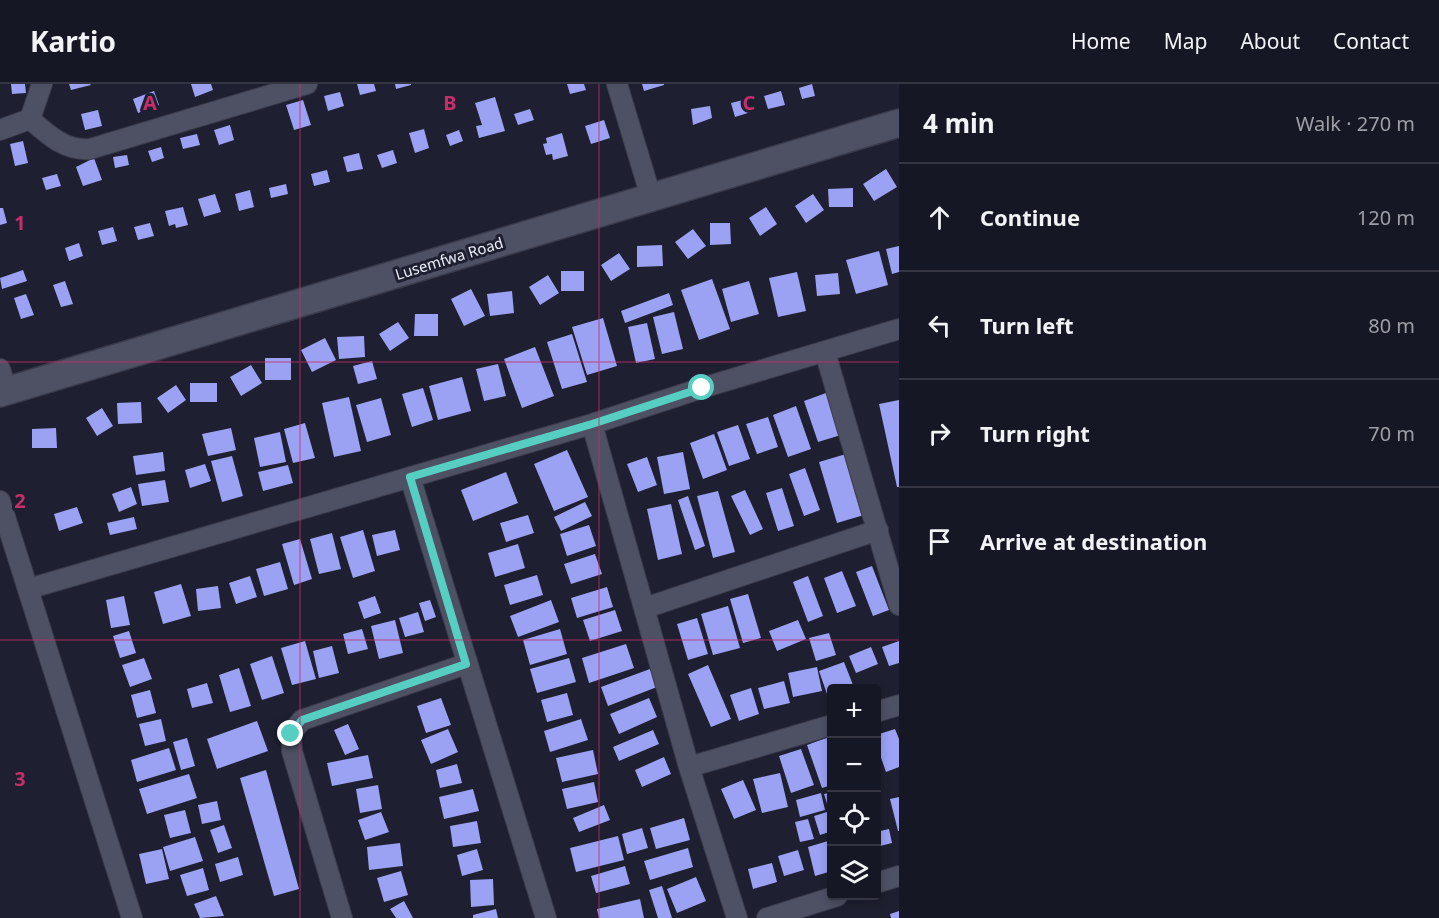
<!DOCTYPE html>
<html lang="en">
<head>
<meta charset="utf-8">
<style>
  :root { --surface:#161724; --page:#232431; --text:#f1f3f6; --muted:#9e9fa6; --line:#353641 }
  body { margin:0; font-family:"Noto Sans",sans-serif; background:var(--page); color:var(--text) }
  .controls { position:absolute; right:18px; bottom:18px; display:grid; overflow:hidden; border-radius:6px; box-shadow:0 3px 9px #0003 }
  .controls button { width:54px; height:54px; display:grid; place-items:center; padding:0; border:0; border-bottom:2px solid var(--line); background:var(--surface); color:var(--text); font:30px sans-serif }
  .stop { position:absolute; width:18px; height:18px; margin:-14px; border:4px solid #57cec2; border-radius:50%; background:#fff }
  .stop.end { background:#57cec2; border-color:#fff; box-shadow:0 2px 6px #0008 }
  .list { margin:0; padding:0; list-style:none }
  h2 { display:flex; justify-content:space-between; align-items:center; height:78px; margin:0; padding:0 24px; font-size:26px }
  h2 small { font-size:20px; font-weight:400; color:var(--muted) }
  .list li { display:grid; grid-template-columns:39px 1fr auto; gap:18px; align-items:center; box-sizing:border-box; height:108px; padding:0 24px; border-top:2px solid var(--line) }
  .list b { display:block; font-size:22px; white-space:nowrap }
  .list em { font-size:20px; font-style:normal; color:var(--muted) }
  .icon { flex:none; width:33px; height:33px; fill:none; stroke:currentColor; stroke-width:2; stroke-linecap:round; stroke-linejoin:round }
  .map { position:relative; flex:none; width:899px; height:834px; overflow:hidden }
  header { display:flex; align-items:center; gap:36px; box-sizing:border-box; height:84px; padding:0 30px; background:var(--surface); border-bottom:2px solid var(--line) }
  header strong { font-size:28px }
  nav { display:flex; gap:33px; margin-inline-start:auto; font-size:21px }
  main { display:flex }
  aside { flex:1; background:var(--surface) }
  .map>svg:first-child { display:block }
</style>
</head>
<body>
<header>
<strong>Kartio</strong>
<nav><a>Home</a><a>Map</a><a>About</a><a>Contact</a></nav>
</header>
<main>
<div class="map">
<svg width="899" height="834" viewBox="0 0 899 834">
  <rect width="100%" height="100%" fill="#1e1f30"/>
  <path fill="#9ba1f3" d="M11 0H25L26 9 12 10Z
    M69 0H90L91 1 71 6Z
    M191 0H211L213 6 195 13Z
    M357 0H374L376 7 360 11Z
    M395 0H411V1L396 5Z
    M567 0H584L586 6 570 10Z
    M642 0H664V1L644 7Z
    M812 0 815 12 802 15 799 4Z
    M154 7 159 21 138 29 133 15Z
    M781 7 785 21 768 25 764 12Z
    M340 8 344 22 328 27 324 12Z
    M495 13 505 47 479 54 476 42 482 41 475 19Z
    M747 15 751 28 735 33 731 19Z
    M303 16 311 41 294 46 286 21Z
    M710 22 712 34 693 41 691 25Z
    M530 25 534 36 518 41 514 30Z
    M98 26 102 42 85 46 81 30Z
    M604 36 610 54 591 60 585 42Z
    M230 41 234 56 219 61 214 46Z
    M424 45 429 64 415 69 409 49Z
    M459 46 463 57 450 62 446 51Z
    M562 49 568 72 553 76 552 70 546 71 543 60 547 59 546 54Z
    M197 50 200 61 183 65 180 54Z
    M23 57 28 79 15 82 10 60Z
    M161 63 164 74 152 78 148 67Z
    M393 66 397 79 382 84 377 71Z
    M359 69 363 85 347 88 343 73Z
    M127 71 129 81 115 84 113 73Z
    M94 74 102 96 83 102 76 83Z
    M886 85 897 103 874 117 863 100Z
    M327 86 330 98 314 102 311 90Z
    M57 90 61 102 46 106 42 94Z
    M286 100 288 110 271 114 269 104Z
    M853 104V123H829L828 105Z
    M250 106 254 123 239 127 235 110Z
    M215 110 221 128 204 133 198 115Z
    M813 110 824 126 806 139 795 122Z
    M183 123 188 141 176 144 175 140 169 142 165 127Z
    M766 123 777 140 760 152 749 134Z
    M0 124H3L7 139 0 141Z
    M150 139 154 152 138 156 134 143Z
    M710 139H730L731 160 710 161Z
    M113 143 117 157 102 161 98 147Z
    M693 145 706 162 688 175 675 158Z
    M79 159 83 172 69 177 65 164Z
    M662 161 663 182 637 183V162Z
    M899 162V188L892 190 886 165Z
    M879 167 888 201 856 210 846 176Z
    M619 169 630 185 611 197 601 181Z
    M23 186 27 197 2 205 0 194Z
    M561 187H584V207H561Z
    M797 188 806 227 778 233 769 194Z
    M838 189 840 210 817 212 815 191Z
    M548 191 559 209 540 221 529 203Z
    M712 195 730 245 699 256 681 206Z
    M65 197 73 220 61 223 53 201Z
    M749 197 759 230 731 238 722 205Z
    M471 205 485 232 464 242 451 215Z
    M512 207 514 229 490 232 487 210Z
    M669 209 673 221 625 239 621 227Z
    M26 210 34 231 21 235 14 214Z
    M674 228 683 265 662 270 653 233Z
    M415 230H438V252H414Z
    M603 234 617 282 587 291 572 243Z
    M398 238 409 254 390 267 379 250Z
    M647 239 655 275 636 279 628 243Z
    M572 250 587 298 562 305 547 258Z
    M364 252 365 273 339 275 337 253Z
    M325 254 336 276 312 288 301 266Z
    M535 263 554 312 522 324 504 275Z
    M265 274H291V296H265Z
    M372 277 377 295 358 300 353 282Z
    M498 280 506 312 484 317 476 285Z
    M251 281 262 299 241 312 230 293Z
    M462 293 471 327 438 336 429 302Z
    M190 299H217V318H190Z
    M176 301 186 316 168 329 157 314Z
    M423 304 433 336 412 343 402 310Z
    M826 309 841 351 818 358 804 317Z
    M349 313 361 367 334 373 322 319Z
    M381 314 391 351 367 358 356 321Z
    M899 316V403H897L879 320Z
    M141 318 142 339 118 340 117 319Z
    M796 322 811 365 788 373 773 331Z
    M102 324 113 342 97 352 86 334Z
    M768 333 778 363 757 370 746 340Z
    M305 339 315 374 293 379 284 345Z
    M738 341 750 375 729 382 717 348Z
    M56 344 57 364H32V345Z
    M231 344 236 366 208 372 202 350Z
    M280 348 286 378 260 383 254 354Z
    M714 350 727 386 703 395 690 359Z
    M567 366 588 413 554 427 534 380Z
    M163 368 165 387 136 391 133 372Z
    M683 368 690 405 664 410 657 373Z
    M846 370 864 431 837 439 819 378Z
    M232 372 243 412 222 418 211 377Z
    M647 373 657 401 638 408 627 380Z
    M205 380 211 397 190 404 185 386Z
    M288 381 293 399 263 407 258 388Z
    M805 384 820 426 804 432 789 390Z
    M506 388 518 419 473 437 461 406Z
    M165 396 169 418 142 422 138 400Z
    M131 403 137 420 119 428 112 410Z
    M782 404 794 442 778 447 766 409Z
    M745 406 763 445 750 451 731 412Z
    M718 407 735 468 713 474 697 412Z
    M688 412 705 462 695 466 678 416Z
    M585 418 592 432 561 447 554 433Z
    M671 420 682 470 658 476 647 425Z
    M77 423 83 439 59 447 54 430Z
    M528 431 534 449 506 458 500 439Z
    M134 433 137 445 110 451 107 439Z
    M589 441 596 462 567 472 560 450Z
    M363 446 375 487 353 494 340 453Z
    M395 446 400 466 377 472 372 451Z
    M332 449 341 485 319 490 310 455Z
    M300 455 312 495 294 501 282 460Z
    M518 460 525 484 495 493 488 469Z
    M595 470 602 490 571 500 564 480Z
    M280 478 288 505 264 512 256 485Z
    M872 482 889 526 873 532 856 488Z
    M842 487 856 522 837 529 824 494Z
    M537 491 543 511 510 521 504 501Z
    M250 492 257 513 236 520 229 499Z
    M808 492 823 532 808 538 793 498Z
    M181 500 191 532 163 540 154 508Z
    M218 502 221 524 198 527 196 505Z
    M607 503 613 523 577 534 571 514Z
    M748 510 761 554 743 559 730 515Z
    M124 512 130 541 111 544 106 516Z
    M375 512 381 529 364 535 358 518Z
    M430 516 436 533 425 537 419 519Z
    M551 516 559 538 518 553 510 532Z
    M728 522 740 564 713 571 701 530Z
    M615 526 622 547 590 557 583 536Z
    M418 528 424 548 405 553 399 534Z
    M697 534 708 570 688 576 677 540Z
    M395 536 403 569 379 575 371 542Z
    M798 536 806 555 777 567 769 547Z
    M362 545 368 565 348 570 343 550Z
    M560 545 567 570 530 581 523 556Z
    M129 547 136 569 120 574 113 552Z
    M829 549 836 571 816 577 809 554Z
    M305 557 316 595 292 601 281 564Z
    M899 557V579L889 582 882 563Z
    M626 560 634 584 589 599 582 574Z
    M332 562 339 589 319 594 313 567Z
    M871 563 878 580 856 589 849 572Z
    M272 572 284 609 262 616 250 580Z
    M144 574 152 595 130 603 122 581Z
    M569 574 576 598 537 609 530 585Z
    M844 578 853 601 832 604V609L827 610 819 587Z
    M708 581 731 635 711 643 688 590Z
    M817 583 822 607 793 613 788 589Z
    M239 584 251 622 230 628 219 591Z
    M650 585 657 603 608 622 601 603Z
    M784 597 790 619 764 625 758 604Z
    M207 599 213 619 192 624 187 605Z
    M751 604 759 630 739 637 730 611Z
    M150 606 156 629 137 634 131 611Z
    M567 609 573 631 547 638 541 616Z
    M441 614 451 641 426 649 417 622Z
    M649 614 657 633 619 650 610 630Z
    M161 635 166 657 145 662 139 640Z
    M581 635 588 656 550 668 544 647Z
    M257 637 268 667 217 685 207 655Z
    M348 640 359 665 345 671 334 646Z
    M448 645 458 668 431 680 421 656Z
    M895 645 899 655V683L886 688 876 659V651Z
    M653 646 659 660 619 677 613 663Z
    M829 653 832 661V701L822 704 807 661Z
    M187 654 195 682 181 686 173 658Z
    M169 664 176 686 137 698 131 676Z
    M801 665 814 701 791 709 779 672Z
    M593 666 598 690 562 698 556 674Z
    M368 671 373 694 332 702 327 679Z
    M664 673 671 690 642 703 635 686Z
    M457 680 462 699 440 704 436 686Z
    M266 686 299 805 274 812 240 694Z
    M780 689 788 723 762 729 753 695Z
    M189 690 197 714 147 730 139 705Z
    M743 696 756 726 734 735 721 705Z
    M594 698 598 718 567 725 562 705Z
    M378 701 382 725 360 729 356 705Z
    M473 705 479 727 444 735 439 713Z
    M832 708V725L829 726 824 710Z
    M821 709 825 726 800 733 796 716Z
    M899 713V747H898L890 715Z
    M217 717 221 736 202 740 198 721Z
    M604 721 610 736 579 748 573 734Z
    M185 726 191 749 170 754 164 731Z
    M381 728 389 748 365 756 358 736Z
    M827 728 832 747 820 751 814 732Z
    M684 734 690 756 656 765 650 744Z
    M808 735 814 755 800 758 795 738Z
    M477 737 481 759 453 763 450 742Z
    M224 741 232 764 218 769 210 746Z
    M642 744 648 764 627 770 622 750Z
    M889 745 892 759 876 763V748Z
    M618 752 624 776 576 788 570 764Z
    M195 753 203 777 170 787 163 763Z
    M828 757 832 787 815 792 808 763Z
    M400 759 403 782 369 786 367 763Z
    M688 764 693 783 650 796 644 777Z
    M162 765 169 795 146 800 139 770Z
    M477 765 483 786 462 792 457 771Z
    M798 766 804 786 784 792 778 772Z
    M238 773 243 791 220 798 215 780Z
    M772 779 777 798 753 805 748 785Z
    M625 782 630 800 596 809 591 792Z
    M203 784 209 806 187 812 180 791Z
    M401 787 408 811 384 818 377 794Z
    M696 793 706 817 677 829 667 805Z
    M493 795 494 821 471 823 470 796Z
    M662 802 672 834H658L649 806Z
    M216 812 224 832 200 834 194 820Z
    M640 815 644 834H599L597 825Z
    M404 817 413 834H396L390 825Z
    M496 825 498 834H473V831Z
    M899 827V834H891L890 830Z"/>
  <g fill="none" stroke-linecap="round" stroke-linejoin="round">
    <g stroke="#3a3b4a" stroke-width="22">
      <path id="street" d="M617 0 651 113
        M30 35C48 51 65 67 90 65L307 0
        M30 35 42 0
        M0 46 30 35
        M825 268 899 521
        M0 285 7 307
        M592 340 689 683 737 834
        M410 393 546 834
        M0 417 132 834
        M28 505 592 340 702 304 899 245
        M645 524 878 446
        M876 628 899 621
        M689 683 832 641
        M876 799 899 792
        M342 834 292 667 291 649 302 636 466 580
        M767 834 837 812"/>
    </g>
    <g stroke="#3a3b4a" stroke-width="30">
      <path id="secondary" d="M0 309 899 39"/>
    </g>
    <use href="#street" stroke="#4e5064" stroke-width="20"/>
    <use href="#secondary" stroke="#4e5064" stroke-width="27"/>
  </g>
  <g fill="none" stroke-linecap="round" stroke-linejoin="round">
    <path stroke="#57cec2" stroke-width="8" d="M291 650 302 636 466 580 410 393 592 340 702 304"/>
  </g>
  <path fill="none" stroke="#c62d6b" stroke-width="1.5" stroke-opacity="0.55" d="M300 0V834M599 0V834M0 278H899M0 556H899"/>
  <g text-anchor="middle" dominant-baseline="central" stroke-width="6" stroke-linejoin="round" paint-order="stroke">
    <g font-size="15" fill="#eceefa" stroke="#1e1f30">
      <text transform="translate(449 174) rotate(-17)">Lusemfwa Road</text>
    </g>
  </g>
  <g font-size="20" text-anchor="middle" font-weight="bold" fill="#c62d6b" stroke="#1e1f30" stroke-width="6" stroke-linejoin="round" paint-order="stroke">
    <text x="150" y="26">A</text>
    <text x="450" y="26">B</text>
    <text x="749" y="26">C</text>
    <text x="20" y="146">1</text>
    <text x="20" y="424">2</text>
    <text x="20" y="702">3</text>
  </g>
</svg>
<div class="controls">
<button>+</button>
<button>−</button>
<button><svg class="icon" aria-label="locate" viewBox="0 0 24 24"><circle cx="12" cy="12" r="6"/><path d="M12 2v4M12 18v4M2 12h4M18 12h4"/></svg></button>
<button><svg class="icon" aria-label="layers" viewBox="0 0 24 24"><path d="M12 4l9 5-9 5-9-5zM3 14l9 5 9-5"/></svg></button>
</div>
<div class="stop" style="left:702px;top:304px"></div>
<div class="stop end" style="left:291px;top:650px"></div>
</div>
<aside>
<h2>4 min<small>Walk · 270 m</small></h2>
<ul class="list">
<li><svg class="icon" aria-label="ahead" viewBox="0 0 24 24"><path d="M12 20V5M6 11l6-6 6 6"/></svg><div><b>Continue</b></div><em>120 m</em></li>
<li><svg class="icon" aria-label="left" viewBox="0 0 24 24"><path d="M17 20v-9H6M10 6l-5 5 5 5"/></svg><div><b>Turn left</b></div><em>80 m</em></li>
<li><svg class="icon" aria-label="right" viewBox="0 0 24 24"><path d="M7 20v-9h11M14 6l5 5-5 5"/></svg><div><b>Turn right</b></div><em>70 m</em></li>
<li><svg class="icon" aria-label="arrive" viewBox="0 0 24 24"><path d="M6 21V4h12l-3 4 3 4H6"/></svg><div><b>Arrive at destination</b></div></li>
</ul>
</aside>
</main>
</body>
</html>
